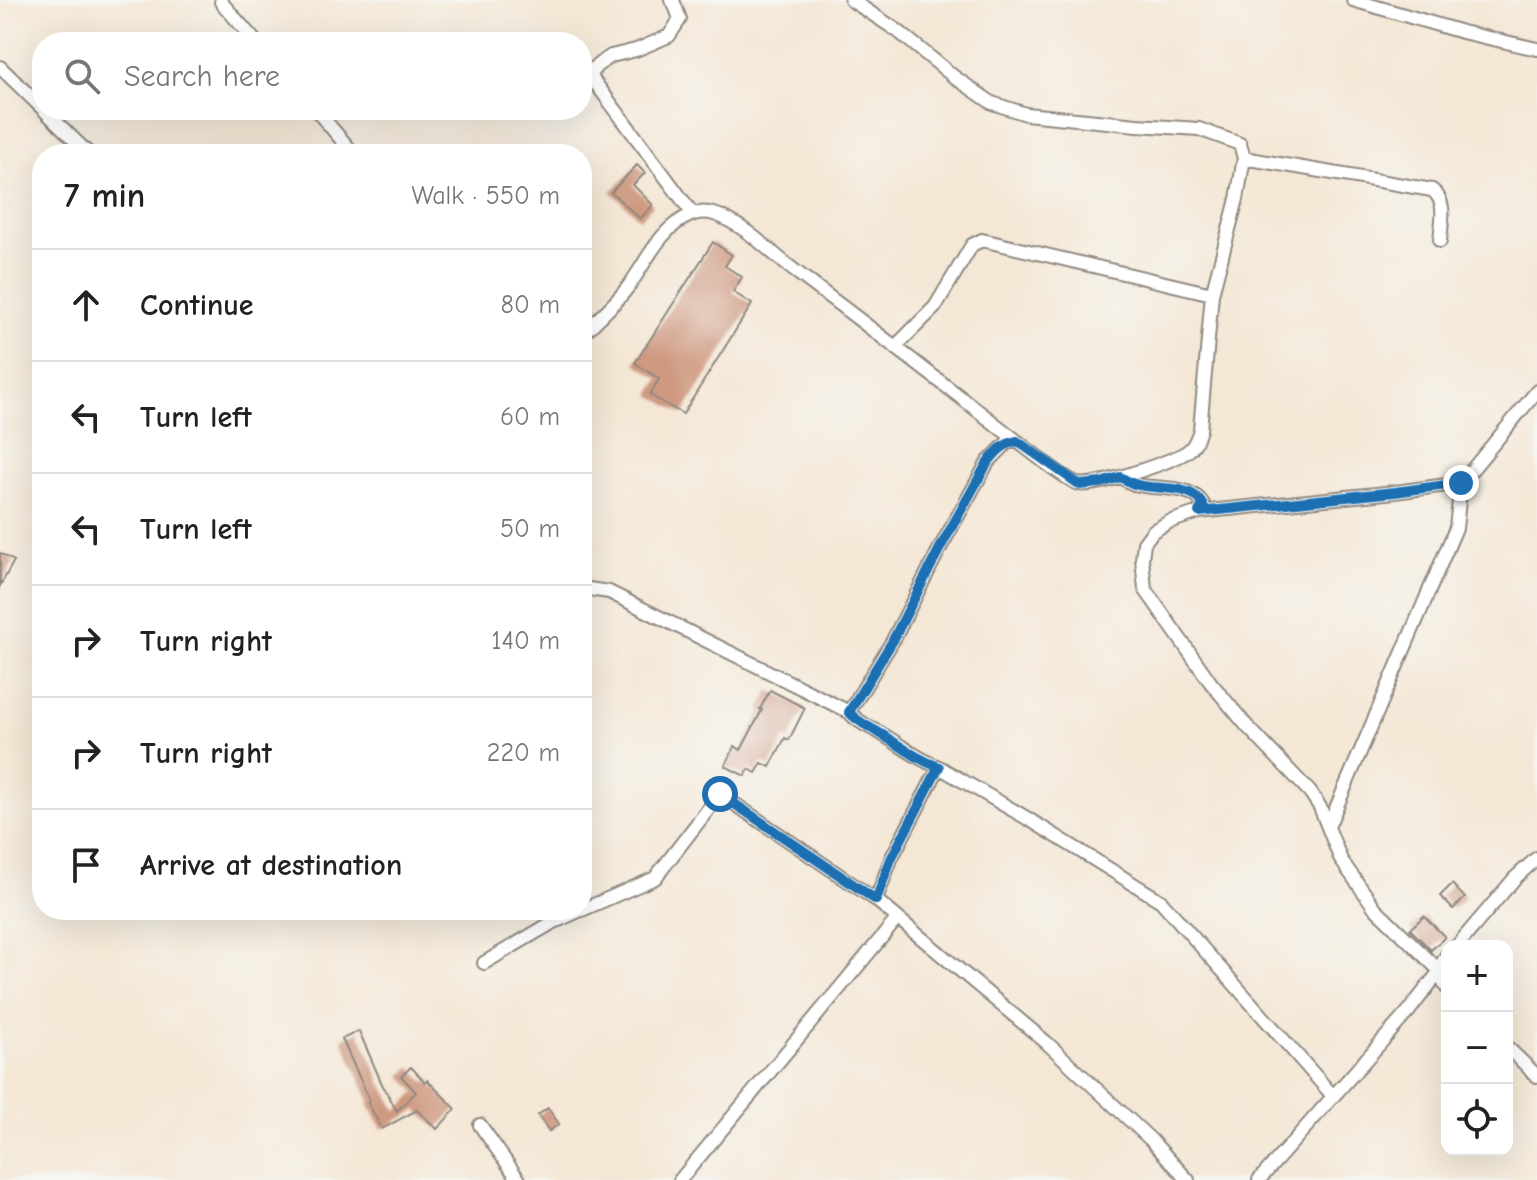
<!DOCTYPE html>
<html lang="en">
<head>
<meta charset="utf-8">
<style>
  :root { --surface:#fff; --page:#f6f6f6; --text:#222; --muted:#767676; --line:#e0e0e0 }
  body { margin:0; font-family:"Comic Neue",sans-serif; background:var(--page); color:var(--text) }
  .controls { position:absolute; right:24px; bottom:24px; display:grid; overflow:hidden; border-radius:16px; box-shadow:0 8px 32px #0002 }
  .controls button { width:72px; height:72px; display:grid; place-items:center; padding:0; border:0; border-bottom:2px solid var(--line); background:var(--surface); color:var(--text); font:40px sans-serif }
  .stop { position:absolute; width:24px; height:24px; margin:-18px; border:6px solid #1f6fb2; border-radius:50%; background:#fff }
  .stop.end { background:#1f6fb2; border-color:#fff; box-shadow:0 2px 8px #0008 }
  .list { margin:0; padding:0; list-style:none }
  h2 { display:flex; justify-content:space-between; align-items:center; height:104px; margin:0; padding:0 32px; font-size:34px }
  h2 small { font-size:26px; font-weight:400; color:var(--muted) }
  .list li { display:grid; grid-template-columns:52px 1fr auto; gap:24px; align-items:center; box-sizing:border-box; height:112px; padding:0 32px; border-top:2px solid var(--line) }
  .list b { display:block; font-size:30px; white-space:nowrap }
  .list em { font-size:26px; font-style:normal; color:var(--muted) }
  .icon { flex:none; width:44px; height:44px; fill:none; stroke:currentColor; stroke-width:2; stroke-linecap:round; stroke-linejoin:round }
  .map { position:relative; flex:none; width:1537px; height:1180px; overflow:hidden }
  .search { position:absolute; background:var(--surface); box-shadow:0 8px 32px #0002; left:32px; top:32px; width:560px; height:88px; display:flex; align-items:center; gap:20px; box-sizing:border-box; padding:0 28px; border-radius:32px; color:var(--muted); font-size:30px }
  .panel { position:absolute; background:var(--surface); box-shadow:0 8px 32px #0002; left:32px; top:144px; width:560px; height:776px; border-radius:32px }
  .map>svg:first-child { display:block }
</style>
</head>
<body>
<div class="map">
<svg width="1537" height="1180" viewBox="0 0 1537 1180">
  <rect width="100%" height="100%" fill="#f6f6f2"/>
  <filter id="ink" filterUnits="userSpaceOnUse"><feTurbulence type="fractalNoise" baseFrequency=".0125" numOctaves="2"/><feDisplacementMap in="SourceGraphic" scale="16" xChannelSelector="R" yChannelSelector="G"/><feConvolveMatrix kernelMatrix="1 2 1 2 8 2 1 2 1" color-interpolation-filters="sRGB"/></filter>
  <filter id="wash" filterUnits="userSpaceOnUse"><feTurbulence type="fractalNoise" baseFrequency=".006" numOctaves="4" result="noise"/><feDisplacementMap in="SourceGraphic" scale="32" xChannelSelector="R" yChannelSelector="G"/><feGaussianBlur stdDeviation="1.8" result="paint"/><feColorMatrix in="noise" values="0 0 0 0 0 0 0 0 0 0 0 0 0 0 0 0 0 1.4 0 .05"/><feComposite in="paint" operator="in"/></filter>
  <g filter="url(#wash)">
    <rect width="100%" height="100%" fill="#f4e7d5"/>
    <g id="blocks">
      <path fill="#cf9980" d="M637 165 645 173 633 185 653 205 640 219 611 192Z
        M713 242 732 255 725 266 742 277 733 292 752 304 683 414 650 395 659 379 635 363Z
        M0 553 14 561 0 586Z
        M770 690 805 708 789 740 785 738 770 767 762 763 756 773 749 769 745 776 725 766 735 746 741 750 762 710 760 709Z
        M1452 884 1465 898 1453 909 1440 896Z
        M1424 916 1445 937 1431 950 1410 929Z
        M359 1031 382 1084 397 1111 416 1092 401 1076 411 1067 425 1082 427 1080 456 1109 437 1129 417 1110 382 1129 368 1103 370 1101 342 1039Z
        M548 1108 559 1124 549 1131 538 1115Z"/>
    </g>
  </g>
  <g filter="url(#ink)">
    <use href="#blocks" fill-opacity="0" stroke="#908980" stroke-width="2"/>
    <g fill="none" stroke-linecap="round" stroke-linejoin="round">
      <g stroke="#908980" stroke-width="16">
        <path id="street" d="M671 0 674 3 680 19 669 36 636 50 611 56 595 67 591 77 693 214
          M851 0 898 31 953 76 992 103 1026 114 1137 125 1199 129 1240 144 1244 158 1237 199 1212 294 1200 430C1197 438 1195 446 1188 451 1174 461 1094 488 1079 484 1067 481 1029 450 1017 441L1007 443 988 462 940 548 892 642 849 712C857 722 870 727 882 734 902 746 917 759 939 767L891 859 876 900
          M1353 0 1462 32 1537 49
          M221 2 256 42
          M0 67 42 108
          M44 110 89 154
          M316 110 354 154
          M1244 158 1432 190C1448 202 1441 223 1440 241
          M582 331 590 327C603 314 617 302 628 287 647 262 659 228 691 215 703 210 715 213 726 219 753 232 775 257 799 274 872 329 945 385 1017 441
          M896 346 935 307 972 245 982 240 1212 294
          M1120 477C1126 480 1132 484 1138 485 1158 490 1191 484 1203 504L1199 512 1169 522 1153 531 1144 543 1142 559 1145 589 1211 683 1246 725 1310 792 1320 807 1341 860 1375 908 1440 971 1408 1012 1259 1180
          M1199 512 1395 492 1461 483
          M582 588 609 592 849 712
          M939 767 1030 820 1161 901 1333 1096
          M1328 827 1456 528 1461 483 1537 391
          M582 910 655 878 720 794 876 900 1047 1043 1151 1140 1188 1180
          M1457 946 1515 878 1537 858
          M1447 955C1439 965 1439 978 1447 988
          M484 963 550 924 581 910
          M1507 1047 1537 1076
          M480 1125 519 1180
          M680 1180 897 919"/>
      </g>
      <use href="#street" stroke="#fff" stroke-width="12"/>
    </g>
  </g>
  <g fill="none" stroke-linecap="round" stroke-linejoin="round" filter="url(#ink)">
    <path stroke="#1f6fb2" stroke-width="10" d="M720 794 876 900 891 859 939 767C917 759 902 747 881 734 870 727 857 722 849 712L892 642 940 548 988 462C997 451 1003 444 1017 441L1080 485 1101 483 1120 477C1126 480 1132 484 1138 485 1158 490 1191 484 1203 504L1199 512 1395 492 1461 483"/>
  </g>
</svg>
<div class="controls">
<button>+</button>
<button>−</button>
<button><svg class="icon" aria-label="locate" viewBox="0 0 24 24"><circle cx="12" cy="12" r="6"/><path d="M12 2v4M12 18v4M2 12h4M18 12h4"/></svg></button>
</div>
<div class="stop" style="left:720px;top:794px"></div>
<div class="stop end" style="left:1461px;top:483px"></div>
<div class="search"><svg class="icon" aria-label="search" viewBox="0 0 24 24"><circle cx="10" cy="10" r="6"/><path d="M15 15l6 6"/></svg>Search here</div>
<section class="panel">
<h2>7 min<small>Walk · 550 m</small></h2>
<ul class="list">
<li><svg class="icon" aria-label="ahead" viewBox="0 0 24 24"><path d="M12 20V5M6 11l6-6 6 6"/></svg><div><b>Continue</b></div><em>80 m</em></li>
<li><svg class="icon" aria-label="left" viewBox="0 0 24 24"><path d="M17 20v-9H6M10 6l-5 5 5 5"/></svg><div><b>Turn left</b></div><em>60 m</em></li>
<li><svg class="icon" aria-label="left" viewBox="0 0 24 24"><path d="M17 20v-9H6M10 6l-5 5 5 5"/></svg><div><b>Turn left</b></div><em>50 m</em></li>
<li><svg class="icon" aria-label="right" viewBox="0 0 24 24"><path d="M7 20v-9h11M14 6l5 5-5 5"/></svg><div><b>Turn right</b></div><em>140 m</em></li>
<li><svg class="icon" aria-label="right" viewBox="0 0 24 24"><path d="M7 20v-9h11M14 6l5 5-5 5"/></svg><div><b>Turn right</b></div><em>220 m</em></li>
<li><svg class="icon" aria-label="arrive" viewBox="0 0 24 24"><path d="M6 21V4h12l-3 4 3 4H6"/></svg><div><b>Arrive at destination</b></div></li>
</ul>
</section>
</div>
</body>
</html>
